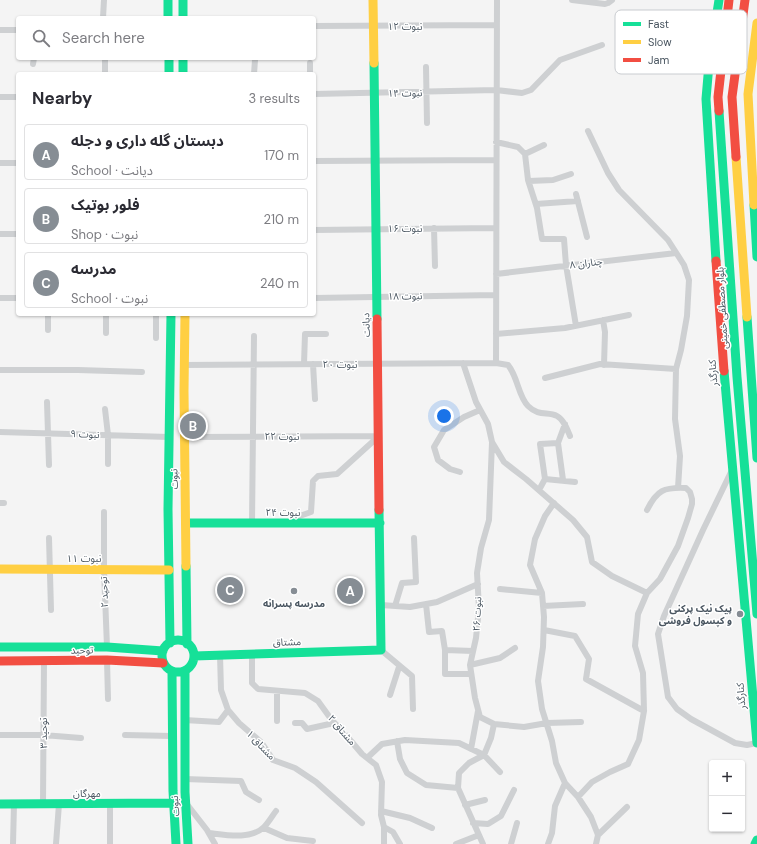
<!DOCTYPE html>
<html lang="en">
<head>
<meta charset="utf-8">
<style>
  :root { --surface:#fff; --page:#f2f2f3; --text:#2b2b33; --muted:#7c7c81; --line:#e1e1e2; --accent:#868d94 }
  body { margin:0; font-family:"DM Sans","Noto Sans Arabic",sans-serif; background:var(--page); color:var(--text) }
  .controls { position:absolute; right:12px; bottom:12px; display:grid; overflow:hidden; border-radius:4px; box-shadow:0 1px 3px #0004 }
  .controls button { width:36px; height:36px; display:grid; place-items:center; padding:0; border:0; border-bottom:1px solid var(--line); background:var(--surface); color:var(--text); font:20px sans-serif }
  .you { position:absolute; left:444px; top:416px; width:14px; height:14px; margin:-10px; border:3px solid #fff; border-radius:50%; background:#1a73e8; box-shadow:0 0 0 6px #1a73e833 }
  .badge { display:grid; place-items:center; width:26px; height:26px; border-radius:50%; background:var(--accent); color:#fff; font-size:13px; font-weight:700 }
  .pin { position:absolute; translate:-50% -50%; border:2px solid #fff; box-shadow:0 1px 4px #0006 }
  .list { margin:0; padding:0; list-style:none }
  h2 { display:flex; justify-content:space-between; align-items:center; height:52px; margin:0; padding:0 16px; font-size:17px }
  h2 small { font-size:13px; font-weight:400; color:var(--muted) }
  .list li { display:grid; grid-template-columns:26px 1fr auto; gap:12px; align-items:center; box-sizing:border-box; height:56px; margin:0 8px 8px; padding:0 8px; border:1px solid var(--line); border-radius:4px }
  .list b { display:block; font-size:15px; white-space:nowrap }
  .list p { margin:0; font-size:13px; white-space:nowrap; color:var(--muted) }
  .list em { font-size:13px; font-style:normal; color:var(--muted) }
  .icon { flex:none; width:22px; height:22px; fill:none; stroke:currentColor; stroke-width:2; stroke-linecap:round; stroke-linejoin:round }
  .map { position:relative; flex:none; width:757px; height:844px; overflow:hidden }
  .search { position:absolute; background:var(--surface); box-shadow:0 1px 3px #0004; left:16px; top:16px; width:300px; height:44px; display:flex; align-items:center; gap:10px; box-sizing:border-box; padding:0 14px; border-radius:4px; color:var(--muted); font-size:15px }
  .panel { position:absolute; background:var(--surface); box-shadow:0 1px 3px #0004; left:16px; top:72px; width:300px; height:244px; border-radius:4px }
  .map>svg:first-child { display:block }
</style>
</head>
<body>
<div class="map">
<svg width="757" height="844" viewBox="0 0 757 844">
  <rect width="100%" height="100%" fill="#f4f4f4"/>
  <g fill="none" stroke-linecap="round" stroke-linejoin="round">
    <path stroke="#ced0d2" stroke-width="6" d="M572 0 605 4 608 3 612 0
      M103 18 104 0
      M314 26 496 25
      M0 30H18
      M105 58V74
      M310 63V74
      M33 64 34 58
      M426 67 427 123
      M254 74 255 60
      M314 94 496 90 522 93 531 90 560 60 602 45
      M0 97H17
      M588 131 608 173 619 190 668 240 684 265 689 280 687 316 681 350 676 369 675 419 680 456 678 488
      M496 142 518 147 525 154 528 180 537 208 542 239H564L566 265 576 326
      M525 154 544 145
      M314 161 496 160
      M0 163H18
      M529 181 553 180 571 174
      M576 194 587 237
      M536 204 578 201
      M434 228 435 266
      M314 230 495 228
      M0 234H18
      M496 274 676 253
      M0 298H18
      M314 298 496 295
      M603 320 605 332 604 365
      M48 330V314
      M106 333V314
      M496 334 565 328 629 315
      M156 338V314
      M463 363 476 402 488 424 492 442 504 462 526 479 573 520 587 537 592 562 612 576 647 593
      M496 363 497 0
      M304 364 305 334H326
      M313 364 315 399
      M184 365 496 363 508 365C518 377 518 396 528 406 539 417 548 411 557 416 564 420 567 429 570 436
      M0 370H78L142 372
      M545 378 600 364 676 369
      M47 402 49 465
      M105 409 108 435V464
      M0 432 169 437
      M185 437 379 436
      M492 442 489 520 481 548 477 573 479 608 476 638 470 665 475 698 480 717 494 724 524 727 547 723 581 722
      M460 472 450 469 438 460 434 447 444 430 464 417 480 410
      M731 472 703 530 664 616 658 634 668 697 677 709 691 719 735 743 747 745 757 743
      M545 479 540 444 558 443
      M563 480 558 443 565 424
      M539 490 545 479 575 482
      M0 503H4
      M554 503 545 516 535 539 530 565 542 593 544 617 543 647 538 681 542 709 552 741 556 763 565 783 578 797 591 817 598 835 596 844
      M104 512V570L107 647
      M252 523 254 336
      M294 523 297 517 311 512 313 481 318 476 337 474 379 436
      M49 538 51 610
      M500 589 542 593
      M426 604 429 632 442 631 445 650 473 651
      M381 605 410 607 437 602 478 584
      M395 606 402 583 416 582 414 538
      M543 606 583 604
      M544 630 575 636 589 659 586 679 644 711
      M381 650 412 676 413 709
      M445 650V674H471
      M252 654V683L258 689 305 693 318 701 331 719 351 741 362 754 376 765 382 782 381 815 384 827 393 832 400 844
      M220 655 221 690 228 710 239 723 261 742 273 760 295 768 316 782 362 823
      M107 660 108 699
      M470 665 500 658 515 648
      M390 695 399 667
      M184 720 219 722 228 710
      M277 721V691
      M295 723H302L307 729 334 723
      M0 735H43L81 738
      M125 735 172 736
      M397 741 400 759 407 773 426 785 458 788
      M471 749 478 711
      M367 758 382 744 405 740 459 743 484 755 500 772
      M185 779 241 781 246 792 259 800
      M578 797 592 782 610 772 628 764 639 740 644 711 643 673 635 646 638 614 647 593 660 579 678 546 688 518 692 504V499L690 492 686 488C664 487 657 490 647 510
      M186 803 207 830 215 844
      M43 804 44 661
      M110 804V844
      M465 805 485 800
      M381 811 410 818 432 828
      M473 823 488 824 501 816 514 790
      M384 827V844
      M264 828 287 838 313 841
      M209 833C226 835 251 840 264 827 269 822 272 816 276 811
      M598 835 627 807
      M13 844 14 804
      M56 844 59 804
      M456 844 479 835
      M483 844 458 788 459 773 469 763 484 755 491 738 494 724
      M511 844 517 823
      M548 844 552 833 555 806 565 783"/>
    <path stroke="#16e098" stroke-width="9" d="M168 0V18
      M183 0V18
      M169 58V74
      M183 58V74
      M374 63 377 319
      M719 111 737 377 757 614
      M754 205 757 257
      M716 261 706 99 709 64 719 0
      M747 317 757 458
      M724 371 757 743
      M186 523H380
      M186 566 187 644
      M162 656a16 16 0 1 1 32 0a16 16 0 1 1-32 0Z
      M170 643 168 509 171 314
      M0 647H107L163 651
      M194 656 381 650 379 510
      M185 671V792L188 844
      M172 672 173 791 176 844
      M0 804 173 803
      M755 844 757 840"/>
    <path stroke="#ffcf43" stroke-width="9" d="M373 0 374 63
      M736 157 747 317
      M754 205 748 94 757 23
      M185 314 184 391 186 566
      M0 569 169 570"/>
    <path stroke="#f24e42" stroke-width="9" d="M719 111 718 97 729 0
      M736 157 732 97 745 0
      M716 261 724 371
      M377 319 379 510
      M0 661 107 660 163 663"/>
  </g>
  <g fill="#868d94" stroke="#fff" stroke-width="1.5">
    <circle cx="294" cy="591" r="4"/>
    <circle cx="740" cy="614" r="4"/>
  </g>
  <g text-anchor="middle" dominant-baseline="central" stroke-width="3" stroke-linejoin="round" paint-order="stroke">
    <g font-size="10" fill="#4a5661" stroke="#fff">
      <text x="405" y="26">نبوت ۱۲</text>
      <text transform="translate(405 93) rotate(-1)">نبوت ۱۴</text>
      <text x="405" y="228">نبوت ۱۶</text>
      <text transform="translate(586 263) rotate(-7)">چناران ۸</text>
      <text transform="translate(405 296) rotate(-1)">نبوت ۱۸</text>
      <text transform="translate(722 308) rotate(-93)">بلوار مصطفی خمینی</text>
      <text transform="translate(366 325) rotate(-91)">دیانت</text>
      <text x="340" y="364">نبوت ۲۰</text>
      <text transform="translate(713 373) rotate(-95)">کنارگذر</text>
      <text transform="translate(85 434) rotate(2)">نبوت ۹</text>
      <text x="282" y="436">نبوت ۲۲</text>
      <text transform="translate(174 479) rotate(-91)">نبوت</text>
      <text x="283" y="512">نبوت ۲۴</text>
      <text x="84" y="558">نبوت ۱۱</text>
      <text transform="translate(104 592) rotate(-92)">توحید ۲</text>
      <text transform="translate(477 614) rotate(-87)">نبوت ۲۶</text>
      <text transform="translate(287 642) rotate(-2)">مشتاق</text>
      <text transform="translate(82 650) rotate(-1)">توحید</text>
      <text transform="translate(741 696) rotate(-95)">کنارگذر</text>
      <text transform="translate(342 730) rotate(49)">مشتاق ۲</text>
      <text transform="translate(43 733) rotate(-90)">توحید ۳</text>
      <text transform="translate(261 745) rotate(46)">مشتاق ۱</text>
      <text x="87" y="793">مهرگان</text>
      <text transform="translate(175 806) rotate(-94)">نبوت</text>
    </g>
    <g font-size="10" font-weight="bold" fill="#4a5661" stroke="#fff">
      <text x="294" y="603">مدرسه پسرانه</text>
      <text x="732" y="608" text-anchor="end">پیک نیک پرکنی<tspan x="732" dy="12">و کپسول فروشی</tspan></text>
    </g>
  </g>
  <rect x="615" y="10" width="132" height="64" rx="6" fill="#fff" stroke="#c9ccd0" stroke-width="1"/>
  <rect x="623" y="22" width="18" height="4" fill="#16e098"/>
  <rect x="623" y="40" width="18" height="4" fill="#ffcf43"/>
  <rect x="623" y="58" width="18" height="4" fill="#f24e42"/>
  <g font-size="11" fill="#4a5661">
    <text x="648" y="28">Fast</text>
    <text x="648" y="46">Slow</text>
    <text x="648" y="64">Jam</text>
  </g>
</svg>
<div class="controls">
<button>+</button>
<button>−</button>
</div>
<div class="you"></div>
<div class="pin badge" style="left:350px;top:591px">A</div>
<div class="pin badge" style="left:193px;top:426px">B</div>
<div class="pin badge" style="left:230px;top:590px">C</div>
<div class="search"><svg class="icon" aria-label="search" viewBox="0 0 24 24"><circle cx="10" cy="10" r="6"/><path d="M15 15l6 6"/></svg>Search here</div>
<section class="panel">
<h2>Nearby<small>3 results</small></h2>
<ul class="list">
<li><span class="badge">A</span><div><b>دبستان گله داری و دجله</b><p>School · دیانت</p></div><em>170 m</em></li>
<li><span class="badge">B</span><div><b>فلور بوتیک</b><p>Shop · نبوت</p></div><em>210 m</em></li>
<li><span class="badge">C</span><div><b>مدرسه</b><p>School · نبوت</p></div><em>240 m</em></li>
</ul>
</section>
</div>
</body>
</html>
